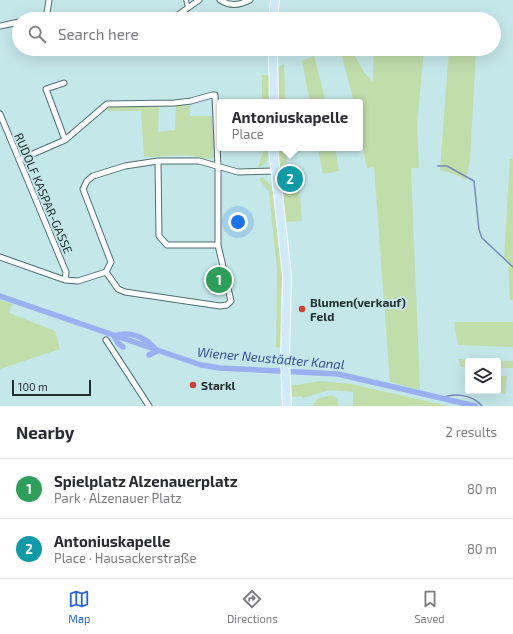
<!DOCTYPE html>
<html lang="en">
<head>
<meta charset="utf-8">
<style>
  :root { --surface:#fff; --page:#f7f7f7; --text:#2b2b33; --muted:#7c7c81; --line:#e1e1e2; --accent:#2563eb }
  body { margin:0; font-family:"Exo 2",sans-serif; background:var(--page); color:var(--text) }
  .controls { position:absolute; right:12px; bottom:12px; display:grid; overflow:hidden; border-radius:4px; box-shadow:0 4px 16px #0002 }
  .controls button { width:36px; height:36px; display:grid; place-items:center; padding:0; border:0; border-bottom:1px solid var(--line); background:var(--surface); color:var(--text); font:20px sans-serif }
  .scale { position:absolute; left:12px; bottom:10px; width:79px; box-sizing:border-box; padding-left:4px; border:2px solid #233031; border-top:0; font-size:11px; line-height:14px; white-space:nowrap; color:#233031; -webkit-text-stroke:3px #c4e7e9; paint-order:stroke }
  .you { position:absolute; left:238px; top:222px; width:14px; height:14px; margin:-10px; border:3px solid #fff; border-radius:50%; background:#1a73e8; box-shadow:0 0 0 6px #1a73e833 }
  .badge { display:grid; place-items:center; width:26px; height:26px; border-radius:50%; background:var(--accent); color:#fff; font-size:13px; font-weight:700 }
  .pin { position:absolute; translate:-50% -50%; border:2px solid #fff; box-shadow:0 1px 4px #0006 }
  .popup { position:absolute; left:217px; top:99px; width:146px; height:52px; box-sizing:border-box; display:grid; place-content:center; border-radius:4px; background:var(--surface); filter:drop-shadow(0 1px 3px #0005); font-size:13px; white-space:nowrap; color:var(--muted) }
  .popup b { font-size:15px; color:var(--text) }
  .popup::after { content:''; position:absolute; left:50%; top:100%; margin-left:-8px; border:8px solid transparent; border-top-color:var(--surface) }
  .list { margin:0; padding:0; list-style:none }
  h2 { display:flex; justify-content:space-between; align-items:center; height:52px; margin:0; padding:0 16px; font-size:17px }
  h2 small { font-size:13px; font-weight:400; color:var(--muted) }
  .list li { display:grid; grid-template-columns:26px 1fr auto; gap:12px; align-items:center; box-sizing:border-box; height:60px; padding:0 16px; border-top:1px solid var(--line) }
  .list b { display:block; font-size:15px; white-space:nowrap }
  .list p { margin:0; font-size:13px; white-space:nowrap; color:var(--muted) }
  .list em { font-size:13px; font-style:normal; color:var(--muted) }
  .icon { flex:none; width:22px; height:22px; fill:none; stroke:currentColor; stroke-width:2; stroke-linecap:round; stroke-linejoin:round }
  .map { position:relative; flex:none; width:513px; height:406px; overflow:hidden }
  .search { position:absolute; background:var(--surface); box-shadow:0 4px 16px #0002; left:12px; right:12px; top:12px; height:44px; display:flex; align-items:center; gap:10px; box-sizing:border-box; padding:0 14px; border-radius:22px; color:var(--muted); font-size:15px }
  .sheet { height:172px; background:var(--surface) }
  nav { display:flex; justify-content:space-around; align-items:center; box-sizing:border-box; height:56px; border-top:1px solid var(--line); background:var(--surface); font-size:11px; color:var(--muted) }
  nav a { display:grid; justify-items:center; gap:2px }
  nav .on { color:var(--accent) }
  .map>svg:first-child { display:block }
</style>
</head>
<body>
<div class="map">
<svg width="513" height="406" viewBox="0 0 513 406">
  <rect width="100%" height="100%" fill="#c4e7e9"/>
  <path fill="#c0ddaa" d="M340 49H351L364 72 373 82 374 49H424L417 125 419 168H411L420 390 390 382 374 167 367 168 360 134V102H354Z
    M449 49H476L470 160 466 180 454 174 440 170Z
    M314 56 326 102H310L302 61Z
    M284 64 285 102H277L276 68Z
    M262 75H269L270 102H262Z
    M190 105V116H212L214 157 209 159 187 155 144 157 141 111H108L107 106H159L158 132 175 130 176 106Z
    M264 148H268C268 158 269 164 258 168Z
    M278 148H286L287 175 298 174 302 221 286 222 280 178Z
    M318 148H335L339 171 323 174Z
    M510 159H513V300H510L508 261 504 258Z
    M263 177 272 187 281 252 283 286 281 348 276 347 277 269 269 192 259 179Z
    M0 300 12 304 9 313 55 331 60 349 0 369Z
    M454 322H513V347L458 345Z
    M458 359 513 361V368H498V361H468V367H461Z
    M498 376H507L505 394 490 391H498Z
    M319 381 351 384 448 406H353V392L330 390 303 398 302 396 292 397 291 386Z
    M332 395 337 399 339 406H313L317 399Z"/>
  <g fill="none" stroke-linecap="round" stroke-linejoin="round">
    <path stroke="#768ab7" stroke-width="1.5" d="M438 166H447L474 181 479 230 482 238 513 267
      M442 398C454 392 473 395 482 406"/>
    <path stroke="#99b0f1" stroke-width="5.5" d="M0 296 201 365 220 368 338 374 475 406
      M123 347 118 343 114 336C131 330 147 338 157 351L149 355"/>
    <g stroke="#4f6f71" stroke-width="5.5">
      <path id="pedestrian" d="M186 0 188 8"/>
    </g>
    <g stroke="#4f6f71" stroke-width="7">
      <path id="minor" d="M220 0C231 7 239 5 250 0
        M46 19 49 0
        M99 19 123 16 164 18 178 15 199 0
        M0 26 19 22
        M64 83 46 89 65 140
        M0 114 66 272 65 280
        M19 160 65 140 107 104 174 103 191 101 212 95H215L218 168V245L231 301 227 305 220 306 125 292 118 289 106 272
        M158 161 159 236 167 245H218
        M0 257 65 280 78 281 106 272 111 262 83 189 87 181 93 176 125 166 158 161H199L238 172 275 171
        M106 340 149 406"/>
    </g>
    <g stroke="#fff" stroke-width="10">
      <path id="primary" d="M273 19 275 0
        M273 49 274 102
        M273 148 287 276 285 358 287 406"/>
    </g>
    <use href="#pedestrian" stroke="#fff" stroke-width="3.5"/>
    <use href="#minor" stroke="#fff" stroke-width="5"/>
    <use href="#primary" stroke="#d1eaf9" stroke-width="8"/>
  </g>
  <g fill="#cd4033" stroke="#c4e7e9" stroke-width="1.5">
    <circle cx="302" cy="309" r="4"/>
    <circle cx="193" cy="385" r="4"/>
  </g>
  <g text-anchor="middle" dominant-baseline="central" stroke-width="4" stroke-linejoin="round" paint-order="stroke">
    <g font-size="12" fill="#233031" stroke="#c4e7e9">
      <text transform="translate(44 193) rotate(67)">RUDOLF KASPAR-GASSE</text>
    </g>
    <g font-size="12" font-weight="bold" fill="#233031" stroke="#c4e7e9" text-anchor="start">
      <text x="310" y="302">Blumen(verkauf)<tspan x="310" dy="14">Feld</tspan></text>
      <text x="201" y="385">Starkl</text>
    </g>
    <g font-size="13" font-style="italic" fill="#384d9a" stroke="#c4e7e9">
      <text transform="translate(271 358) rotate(5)">Wiener Neustädter Kanal</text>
    </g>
  </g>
</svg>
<div class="controls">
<button><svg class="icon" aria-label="layers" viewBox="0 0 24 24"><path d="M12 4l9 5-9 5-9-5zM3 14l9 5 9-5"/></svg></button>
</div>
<div class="scale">100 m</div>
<div class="you"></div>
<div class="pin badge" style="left:219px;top:280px;background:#2e9e5b">1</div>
<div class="pin badge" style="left:290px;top:179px;background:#0f9aa8">2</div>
<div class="popup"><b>Antoniuskapelle</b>Place</div>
<div class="search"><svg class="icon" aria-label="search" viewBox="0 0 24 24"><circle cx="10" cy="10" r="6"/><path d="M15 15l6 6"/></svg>Search here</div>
</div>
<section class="sheet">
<h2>Nearby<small>2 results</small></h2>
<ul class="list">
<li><span class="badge" style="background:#2e9e5b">1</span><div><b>Spielplatz Alzenauerplatz</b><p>Park · Alzenauer Platz</p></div><em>80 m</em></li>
<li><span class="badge" style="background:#0f9aa8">2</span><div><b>Antoniuskapelle</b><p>Place · Hausackerstraße</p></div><em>80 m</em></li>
</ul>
</section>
<nav>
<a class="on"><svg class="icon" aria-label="map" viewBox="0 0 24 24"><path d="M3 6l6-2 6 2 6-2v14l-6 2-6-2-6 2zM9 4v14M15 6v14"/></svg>Map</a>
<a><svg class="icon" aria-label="directions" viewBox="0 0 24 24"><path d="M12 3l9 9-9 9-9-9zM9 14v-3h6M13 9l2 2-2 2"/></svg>Directions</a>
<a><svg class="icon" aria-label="saved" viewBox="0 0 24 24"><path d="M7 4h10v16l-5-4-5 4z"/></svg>Saved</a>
</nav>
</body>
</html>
